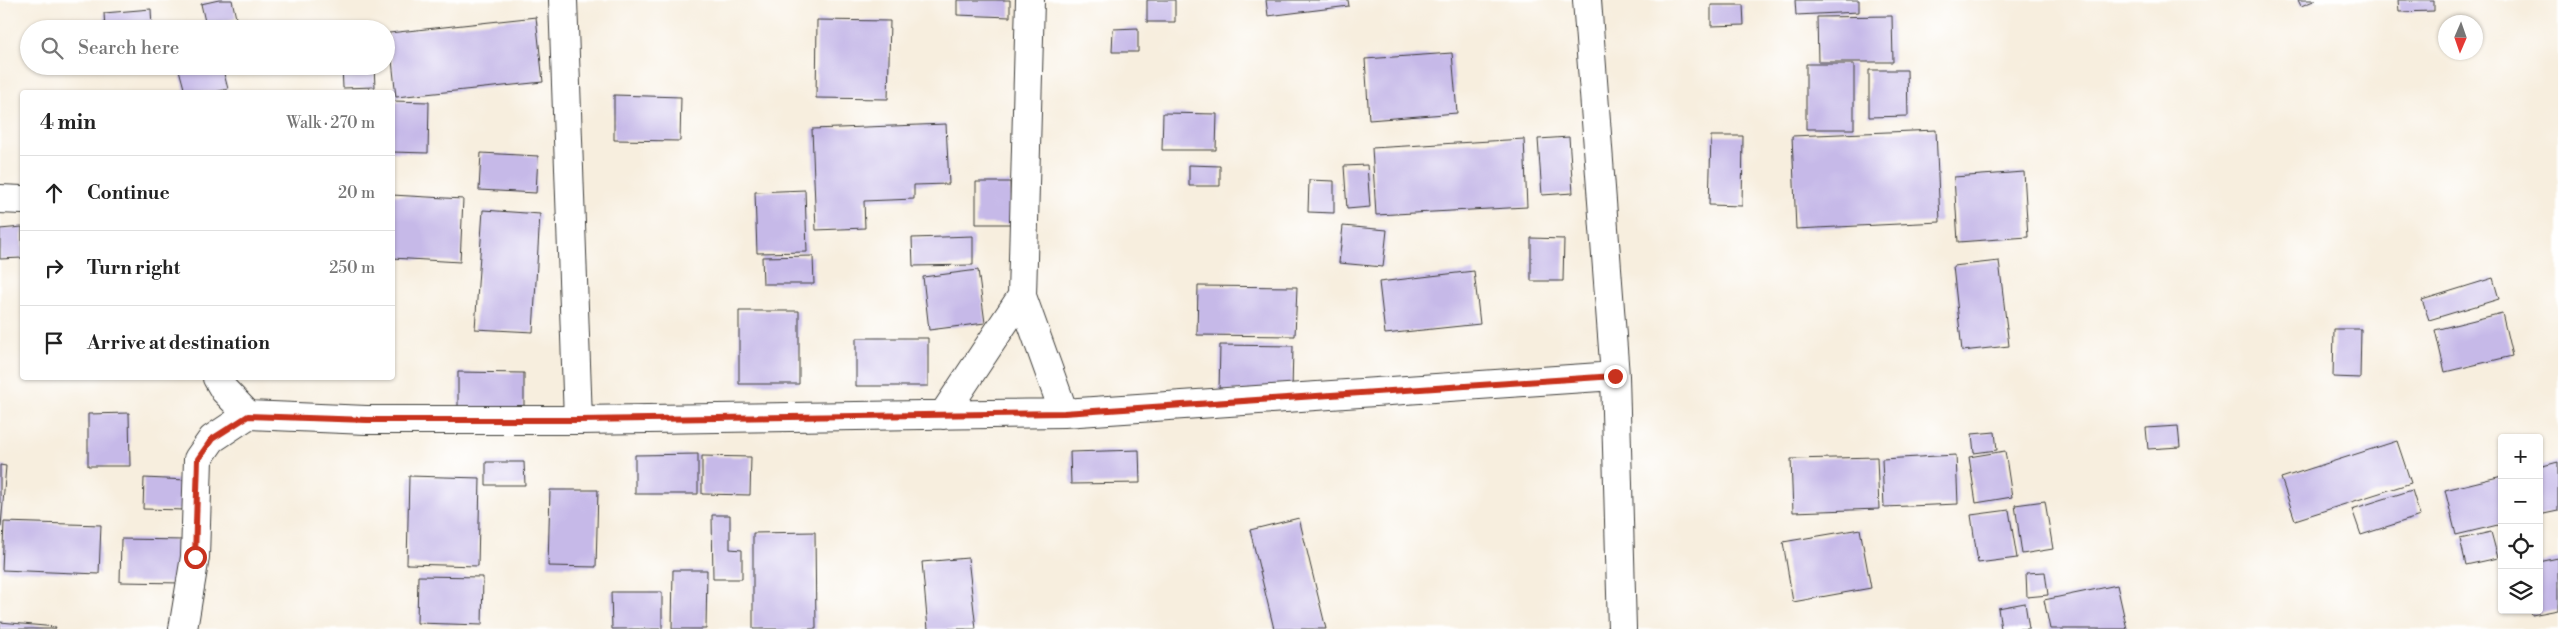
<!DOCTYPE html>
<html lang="en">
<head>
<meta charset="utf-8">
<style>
  :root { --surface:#fff; --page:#f2f2f2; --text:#222; --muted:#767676; --line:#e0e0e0 }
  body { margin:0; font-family:"Libre Bodoni",serif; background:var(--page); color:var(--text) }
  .controls { position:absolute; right:15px; bottom:15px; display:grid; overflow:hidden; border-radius:5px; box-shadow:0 1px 4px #0004 }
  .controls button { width:45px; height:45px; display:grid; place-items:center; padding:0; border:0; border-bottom:1px solid var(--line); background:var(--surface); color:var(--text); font:25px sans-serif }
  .compass { position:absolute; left:2438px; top:15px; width:45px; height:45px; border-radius:50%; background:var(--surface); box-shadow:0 1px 4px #0004; rotate:182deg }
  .stop { position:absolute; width:15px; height:15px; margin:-11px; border:4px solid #c8321e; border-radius:50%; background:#fff }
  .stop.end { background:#c8321e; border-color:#fff; box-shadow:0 1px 5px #0008 }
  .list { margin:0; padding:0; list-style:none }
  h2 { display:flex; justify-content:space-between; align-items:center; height:65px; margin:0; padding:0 20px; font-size:21px }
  h2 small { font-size:16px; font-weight:400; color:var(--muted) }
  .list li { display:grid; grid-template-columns:32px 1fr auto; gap:15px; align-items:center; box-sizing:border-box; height:75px; padding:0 20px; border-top:1px solid var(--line) }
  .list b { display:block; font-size:19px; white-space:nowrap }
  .list em { font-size:16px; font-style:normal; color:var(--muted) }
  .icon { flex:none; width:28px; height:28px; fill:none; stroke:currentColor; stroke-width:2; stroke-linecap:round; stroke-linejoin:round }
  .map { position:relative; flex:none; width:2558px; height:629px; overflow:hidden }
  .search { position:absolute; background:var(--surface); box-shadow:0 1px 4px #0004; left:20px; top:20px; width:375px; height:55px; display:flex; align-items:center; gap:12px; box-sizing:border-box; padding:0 18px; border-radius:28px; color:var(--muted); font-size:19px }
  .panel { position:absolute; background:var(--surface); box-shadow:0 1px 4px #0004; left:20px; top:90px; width:375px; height:290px; border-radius:5px }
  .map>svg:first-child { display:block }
</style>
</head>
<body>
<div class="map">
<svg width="2558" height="629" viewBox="0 0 2558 629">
  <rect width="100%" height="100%" fill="#fff"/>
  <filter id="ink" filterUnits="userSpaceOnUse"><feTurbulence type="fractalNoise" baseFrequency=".02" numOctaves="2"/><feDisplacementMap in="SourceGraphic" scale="10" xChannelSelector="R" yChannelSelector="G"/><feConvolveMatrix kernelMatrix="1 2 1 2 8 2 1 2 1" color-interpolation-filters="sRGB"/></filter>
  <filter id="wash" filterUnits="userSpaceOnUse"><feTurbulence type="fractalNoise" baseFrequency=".0096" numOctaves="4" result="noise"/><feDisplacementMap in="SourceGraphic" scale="20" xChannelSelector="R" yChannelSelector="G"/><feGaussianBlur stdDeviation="1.12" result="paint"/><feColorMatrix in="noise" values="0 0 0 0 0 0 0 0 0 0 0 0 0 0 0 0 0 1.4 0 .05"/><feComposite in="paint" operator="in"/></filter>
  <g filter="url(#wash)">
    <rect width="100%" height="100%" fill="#f7eede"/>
    <g id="blocks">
      <path fill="#c6b9e8" d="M219 0H232L236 18 206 26 201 4Z
        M957 0H1010V17L957 15Z
        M1147 0H1175V22H1147Z
        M1266 0H1348L1349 6 1268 16Z
        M1795 0H1859V12L1796 15Z
        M2298 0H2316L2301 6Z
        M2398 0H2434V11L2399 12Z
        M1711 5H1743L1744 25 1711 26Z
        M151 9 152 29H105L104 13Z
        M1892 16 1893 62H1818L1817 17Z
        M536 17 543 82 396 97 389 33Z
        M817 20 890 21 888 99 816 98Z
        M1138 28V52H1112L1113 29Z
        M1452 53 1457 113 1369 120 1365 59Z
        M1806 64H1854V129H1806Z
        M178 66H222L228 89 215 92H185Z
        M342 66H374L375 87 343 88Z
        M1869 70H1907L1908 116 1869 117Z
        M614 95 681 97 680 141 614 140Z
        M392 101 429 102 428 153 392 152Z
        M1163 113 1217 114 1216 150H1162Z
        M946 124 949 184 914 185V199L864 201 865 228 816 230 812 129Z
        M1936 130 1940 222 1796 229 1792 136Z
        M1711 136H1743L1742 206 1709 205Z
        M1569 137 1573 193 1542 195 1538 139Z
        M1524 139 1527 207 1376 215 1372 148Z
        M481 153 538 156 536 193 479 190Z
        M1189 165 1220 166V186H1189Z
        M1367 165 1370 207 1347 209 1344 166Z
        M2024 172 2028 237 1958 242 1954 177Z
        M1309 180 1334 181V213L1308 212Z
        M976 182H1010L1011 224H976Z
        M805 190 807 252 757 253 755 192Z
        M392 195 463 199 460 262 392 258Z
        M483 210 540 214 533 332 475 329Z
        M1343 226 1387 230 1383 267 1339 263Z
        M22 227V258L0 259V229Z
        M973 236V265L913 266 912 238Z
        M1531 238 1564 239 1563 281H1531Z
        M813 256 814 284H763L762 257Z
        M1999 261 2009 346 1962 351 1953 266Z
        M978 270 985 323 929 330 923 277Z
        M1474 271 1480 324 1385 334 1379 282Z
        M2493 278 2499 299 2429 320 2422 300Z
        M1198 286 1297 287 1295 336 1197 335Z
        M739 311H799V384H739Z
        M2502 313 2512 356 2445 372 2435 330Z
        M2334 329H2361L2360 378 2333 377Z
        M856 338H928V386H856Z
        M1220 345 1293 346 1292 392 1219 391Z
        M458 372 524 373V412L458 411Z
        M129 413 130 466H88V414Z
        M2178 426 2180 447 2148 449 2146 428Z
        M1995 432 1997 450 1974 453 1972 434Z
        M2397 441 2411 483 2295 520 2281 478Z
        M1139 450 1140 483 1071 484 1070 452Z
        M2005 451 2012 497 1976 503 1969 457Z
        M698 454V494H635V455Z
        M1956 455 1958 504 1884 507 1882 459Z
        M702 456 751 457 750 495 702 494Z
        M1877 457 1879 509 1793 512 1791 459Z
        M486 462H524L525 485H486Z
        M2558 462V511L2539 515V467Z
        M0 465 6 466 1 527H0Z
        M409 476 480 478 478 566 407 564Z
        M2502 476V524L2456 535 2445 490Z
        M144 478 187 480 185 510 143 509Z
        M550 490H598L596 567 548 566Z
        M2412 490 2420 516 2361 535 2352 509Z
        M2045 501 2053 549 2022 554 2015 505Z
        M2009 510 2017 558 1978 563 1971 515Z
        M712 515H730V549L742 550V579H713Z
        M1299 518 1326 629H1274L1250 530Z
        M4 522 101 525 99 574 2 570Z
        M1860 529 1871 588 1793 602 1783 542Z
        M815 532 816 629H753V533Z
        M2491 532 2498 558 2466 565 2460 539Z
        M121 539 184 540 183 583 120 582Z
        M968 558 976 629H928L922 562Z
        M2558 558V610L2532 615 2531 610H2539V562Z
        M673 570H707L706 629H672Z
        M2045 572 2048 595 2027 597 2026 573Z
        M418 576 483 577 482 625 417 623Z
        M2117 585 2127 629H2050L2044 600Z
        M611 592H662V629H612Z
        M2025 603 2029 629H2001L1998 608Z
        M0 622 56 627 55 629H0Z"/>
    </g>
  </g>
  <g filter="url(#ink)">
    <use href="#blocks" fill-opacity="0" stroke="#3d3c39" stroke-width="1"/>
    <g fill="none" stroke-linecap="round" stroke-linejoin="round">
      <g stroke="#3d3c39" stroke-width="30">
        <path id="minor" d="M563 0 578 420
          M1030 0 1022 296 1064 413
          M1587 0 1615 376 1622 629
          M0 199 22 200
          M217 378 224 390 248 415 367 420H578L1064 413 1615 376
          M943 415 1022 296
          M183 629 195 557 198 459 212 439 248 415"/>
      </g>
      <use href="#minor" stroke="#fff" stroke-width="28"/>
    </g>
  </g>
  <g fill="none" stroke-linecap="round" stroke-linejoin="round" filter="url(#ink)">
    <path stroke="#c8321e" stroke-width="6" d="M195 557 198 459 212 439 248 416 367 420H578L1064 413 1615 376"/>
  </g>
</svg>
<div class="controls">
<button>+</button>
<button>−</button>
<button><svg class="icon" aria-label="locate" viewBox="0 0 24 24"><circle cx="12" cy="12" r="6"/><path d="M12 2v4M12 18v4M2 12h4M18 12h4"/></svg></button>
<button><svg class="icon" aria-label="layers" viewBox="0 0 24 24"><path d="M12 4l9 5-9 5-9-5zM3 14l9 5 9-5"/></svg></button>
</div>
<svg class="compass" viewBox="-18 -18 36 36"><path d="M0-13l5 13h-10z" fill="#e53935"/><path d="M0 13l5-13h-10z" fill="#767676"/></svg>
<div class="stop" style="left:195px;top:557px"></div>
<div class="stop end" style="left:1615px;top:376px"></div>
<div class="search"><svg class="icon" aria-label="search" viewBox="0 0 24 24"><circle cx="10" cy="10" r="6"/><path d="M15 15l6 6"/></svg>Search here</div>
<section class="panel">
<h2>4 min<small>Walk · 270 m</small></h2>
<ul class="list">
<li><svg class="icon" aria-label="ahead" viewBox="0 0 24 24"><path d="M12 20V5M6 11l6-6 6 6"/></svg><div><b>Continue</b></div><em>20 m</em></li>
<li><svg class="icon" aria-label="right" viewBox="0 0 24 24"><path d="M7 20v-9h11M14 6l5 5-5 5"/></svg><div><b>Turn right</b></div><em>250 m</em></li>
<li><svg class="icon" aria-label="arrive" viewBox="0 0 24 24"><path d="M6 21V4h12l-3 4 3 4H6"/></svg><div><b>Arrive at destination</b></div></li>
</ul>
</section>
</div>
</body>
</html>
